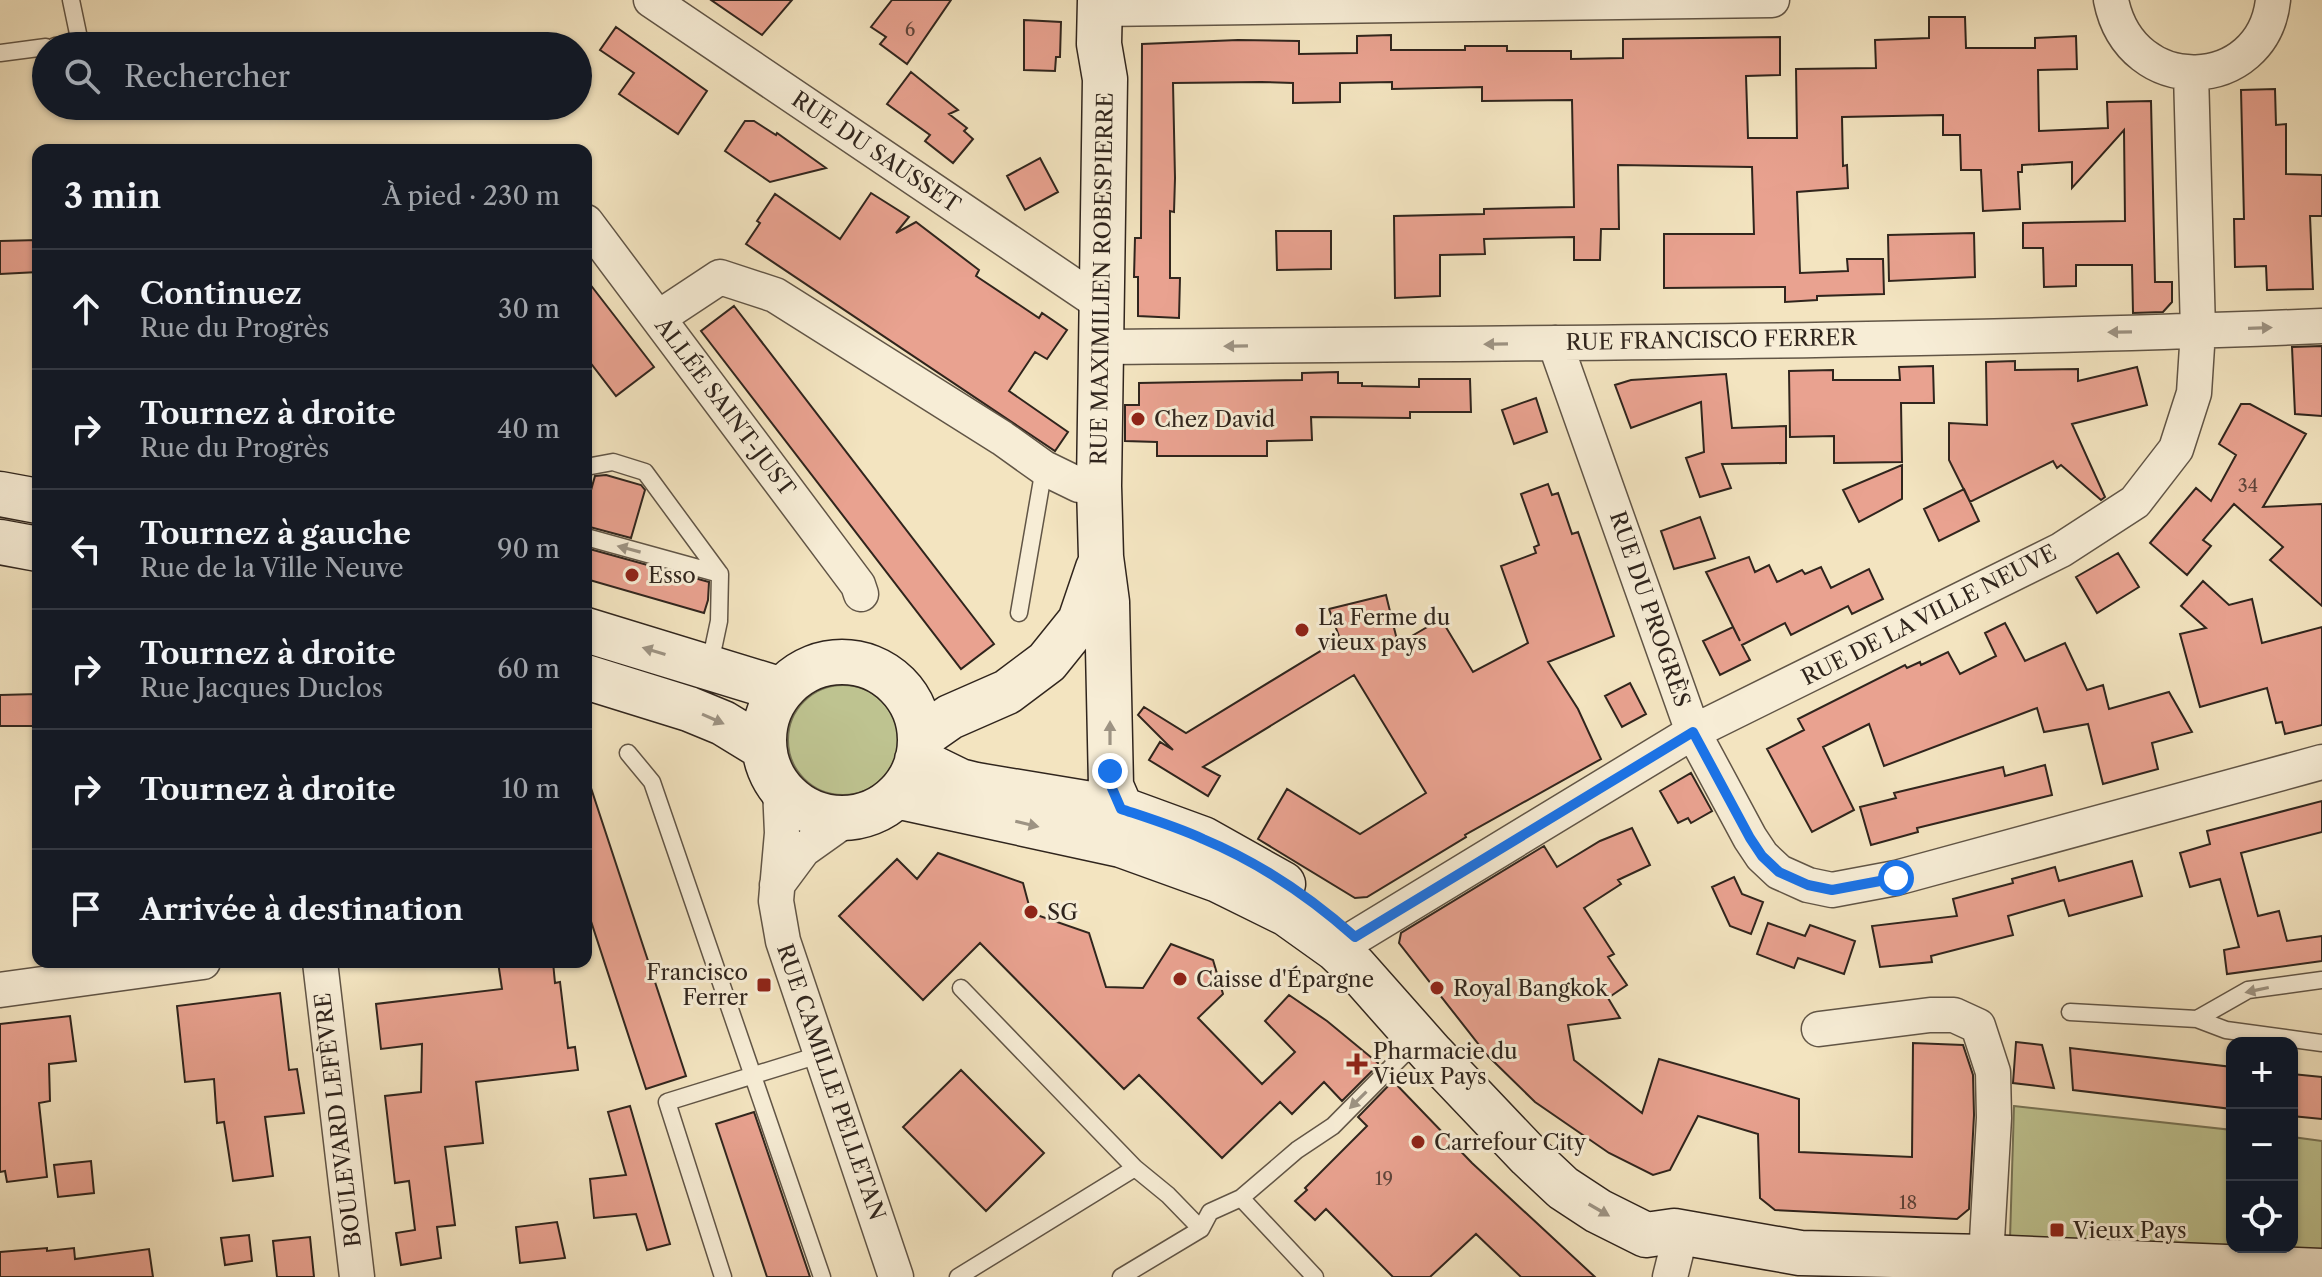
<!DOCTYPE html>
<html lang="fr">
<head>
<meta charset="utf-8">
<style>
  :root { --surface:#171b24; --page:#20242c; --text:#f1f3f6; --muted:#9ea1a6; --line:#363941 }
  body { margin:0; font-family:"Libre Caslon Text",serif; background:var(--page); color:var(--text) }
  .controls { position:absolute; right:24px; bottom:24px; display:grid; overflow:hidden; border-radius:16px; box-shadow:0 2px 6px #0004 }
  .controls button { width:72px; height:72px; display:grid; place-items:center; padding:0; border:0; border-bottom:2px solid var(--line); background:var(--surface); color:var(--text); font:40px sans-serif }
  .stop { position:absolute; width:24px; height:24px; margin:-18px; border:6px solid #1a73e8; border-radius:50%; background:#fff }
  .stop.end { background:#1a73e8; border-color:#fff; box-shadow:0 2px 8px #0008 }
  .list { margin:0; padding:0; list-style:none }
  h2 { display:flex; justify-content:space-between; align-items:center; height:104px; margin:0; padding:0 32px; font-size:34px }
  h2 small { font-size:26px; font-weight:400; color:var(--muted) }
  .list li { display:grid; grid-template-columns:52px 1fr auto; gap:24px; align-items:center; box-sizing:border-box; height:120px; padding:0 32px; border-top:2px solid var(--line) }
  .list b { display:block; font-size:30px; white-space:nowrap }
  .list p { margin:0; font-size:26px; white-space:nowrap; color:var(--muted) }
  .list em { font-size:26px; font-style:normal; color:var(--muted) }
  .icon { flex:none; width:44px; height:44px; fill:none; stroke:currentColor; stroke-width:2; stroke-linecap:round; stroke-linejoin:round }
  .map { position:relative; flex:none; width:2322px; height:1277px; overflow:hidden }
  .search { position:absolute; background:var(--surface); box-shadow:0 2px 6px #0004; left:32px; top:32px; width:560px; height:88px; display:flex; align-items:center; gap:20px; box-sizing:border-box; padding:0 28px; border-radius:44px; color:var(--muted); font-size:30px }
  .panel { position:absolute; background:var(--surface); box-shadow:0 2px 6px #0004; left:32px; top:144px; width:560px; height:824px; border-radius:16px }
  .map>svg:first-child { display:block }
</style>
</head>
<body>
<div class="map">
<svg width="2322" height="1277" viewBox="0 0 2322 1277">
  <rect width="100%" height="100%" fill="#f3e4c0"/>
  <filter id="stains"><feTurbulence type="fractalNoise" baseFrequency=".0025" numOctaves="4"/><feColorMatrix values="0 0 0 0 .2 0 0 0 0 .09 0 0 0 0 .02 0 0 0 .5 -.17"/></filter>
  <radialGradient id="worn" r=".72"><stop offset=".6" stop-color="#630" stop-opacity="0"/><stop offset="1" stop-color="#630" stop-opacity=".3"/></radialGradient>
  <path fill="#bec390" stroke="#777456" stroke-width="2" d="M788 740a55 55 0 1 1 110 0a55 55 0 1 1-110 0Z
    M2014 1106 2232 1130V1247H2292V1137L2322 1141V1253L2010 1239Z"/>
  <path fill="#e9a290" stroke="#30251d" stroke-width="2" d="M711 0H792L762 35Z
    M892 0H951L907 64 880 44 886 37 871 27Z
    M1929 17H1965L1966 48H2035V38L2076 36 2077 69 2038 70 2039 131 2108 128 2107 102 2151 101 2155 282H2172V302L2163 312 2133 313 2132 265H2076V286L2044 287 2043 248H2023V223L2125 221 2124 130 2072 188V162L2022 165V172H2018L2020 209 1983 211 1981 170H1961L1960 135H1943V115L1842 117 1843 166 1847 165 1848 188 1797 192 1800 273 1848 271 1847 259H1883L1884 294 1817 296V300L1785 302V287L1664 288V234H1754L1752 167 1618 165 1619 229H1601L1600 260H1574V237L1484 239 1485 254 1440 255V296L1395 298 1394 216 1484 214V209L1574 207 1572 100 1482 101V87L1392 89V82L1340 83V102L1293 103V83L1261 82 1173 83 1175 178 1174 212 1170 211V278H1180L1179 318 1138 316V277H1134L1135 238H1141L1142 44 1238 40 1299 41V54L1357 53V36L1391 35V50H1465V46H1507V51H1571V59L1623 58V39L1780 37V75L1746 76 1748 138H1797L1796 69 1876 68 1875 40 1929 38Z
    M1024 20 1061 22 1060 57H1056L1055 71 1024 70Z
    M616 27 707 91 678 134 619 94 634 73 600 50Z
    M911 72 958 110 949 114 967 128 964 131 973 139 953 163 925 141 930 135 887 104Z
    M2275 89 2276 125 2286 124V174L2322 175V216H2310L2313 289 2267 290 2266 266 2235 267 2234 219H2244L2241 90Z
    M745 121H754L776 135 777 133 826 168 770 182 725 151Z
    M1040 158 1058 192 1025 210 1007 176Z
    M871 193 909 217 896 233 916 222 979 270 976 276 1039 318 1042 313 1067 330 1047 359 1035 352 1009 391 1068 432 1055 451 746 244 760 223 757 221 775 194 840 239Z
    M1276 231H1331V269L1277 270Z
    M1974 233 1975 277 1889 281 1888 235Z
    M38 240V272L0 274V241Z
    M586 279 654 367 616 396 586 357Z
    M734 306 994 644 961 669 701 331Z
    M2322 346V416L2295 414 2292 347Z
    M2015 361V370L2078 369V381L2137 367 2147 405 2072 424 2105 497 2101 500 2061 465 2057 468 2053 461 1970 502 1949 460V423L1987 425 1986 362Z
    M1933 366 1934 403H1901L1902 462 1834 463V436L1790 437 1789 371 1833 370V380H1900L1899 367Z
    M1338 372V383H1362V386L1419 387V379H1470L1471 412H1410V418L1311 417 1312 440 1267 441V456H1157V442L1125 441V405H1139V383L1302 380V373Z
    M1726 374 1732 428 1786 426V463L1722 464 1731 488 1700 497 1686 458 1704 452 1701 402 1631 428 1615 385 1631 380Z
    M1536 398 1547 432 1514 444 1502 410Z
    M2241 404H2250L2306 434 2263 507 2322 504V606L2270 560 2283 547 2234 504 2203 540 2211 546 2187 575 2150 543 2196 488 2211 501 2236 455 2219 444Z
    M1902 465V499L1859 522 1843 490Z
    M606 475 641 485 645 490 631 538 586 526V508L595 476Z
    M1548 484 1552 495 1558 493 1572 534 1578 532 1614 636 1548 662 1578 709 1601 759 1465 835 1466 837 1367 897 1355 898 1258 839 1287 789 1360 834 1426 793 1354 675 1203 767 1220 776 1208 796 1149 760 1160 742 1173 750 1138 715 1144 707 1186 733 1340 639 1329 609 1386 595 1398 644 1441 619 1473 672 1528 643 1501 566 1536 553 1534 547 1539 545 1521 494Z
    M1964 489 1979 521 1939 541 1924 509Z
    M1700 517 1715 558 1674 569 1661 531Z
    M586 548 709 582 708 600 704 613 586 579Z
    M2118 553 2139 587 2097 613 2076 577Z
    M1749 557 1755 572 1769 565 1777 582 1802 570 1805 574 1821 567 1831 588 1869 569 1883 599 1852 614 1848 606 1791 635 1785 623 1742 645 1750 660 1720 675 1703 641 1733 627 1740 641 1706 572Z
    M2203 581 2229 605 2252 599 2262 643 2322 627V725L2285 734 2282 722 2276 723 2267 688 2200 707 2180 634 2206 628 2181 606Z
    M2005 623 2025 661 2065 643 2087 690 2103 685 2109 709 2169 692 2192 732 2152 743 2158 769 2103 784 2088 724 2044 732 2037 708 1884 766 1869 724 1823 747 1854 810 1812 832 1767 749 1804 730 1798 719 1905 665 1907 668 1920 662 1921 665 1948 652 1960 674 1996 656 1985 633Z
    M1630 683 1646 714 1622 727 1605 696Z
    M38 694V718H33V726H0V695Z
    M2045 765 2052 795 1917 828 1918 832 1871 845 1860 807 1896 798 1894 793 2003 767 2005 776Z
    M1691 773 1712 811 1691 823 1688 818 1678 823 1660 791Z
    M591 788 686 1076 646 1089 586 906V789Z
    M2322 801V832L2241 853 2258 916 2279 911 2287 941 2322 936V961L2227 974 2224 950 2239 947 2220 879 2190 887 2180 853 2210 844 2207 831Z
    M1632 828 1650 865 1618 880 1621 884 1584 908 1614 954 1608 957 1627 985 1608 998 1620 1018 1568 1025 1574 1060 1642 1113 1659 1059 1799 1099V1152L1912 1157 1913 1043 1963 1045 1973 1075 1974 1115 1969 1209 1957 1219 1775 1210 1760 1198 1758 1134 1698 1116 1670 1170 1653 1175 1609 1153 1535 1102 1487 1055 1399 943 1401 933 1544 846 1557 867 1600 841Z
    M938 853 1023 883 1031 913 1089 933 1106 987 1143 988 1171 944 1213 960 1223 994 1198 1018 1262 1084 1295 1052 1265 1021 1289 995 1327 1021 1378 1063 1377 1066 1342 1101 1324 1082 1292 1114 1280 1102 1222 1158 1139 1075 1124 1089 980 943 923 1000 839 916 897 859 917 879Z
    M2132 861 2142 896 2069 916 2064 900 2008 916 2013 935 1931 956 1932 962 1880 967 1872 926 1957 916 1953 899 2013 883 2012 879 2055 867 2059 881Z
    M1734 877 1742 894 1763 902 1751 934 1730 926 1712 887Z
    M1768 923 1805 936 1810 925 1855 941 1844 974 1798 958 1794 968 1757 954Z
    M498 962H553L555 983 560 982 568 1048 575 1047 578 1070 476 1082 483 1143 445 1147 455 1225 437 1227 441 1258 401 1265 396 1233 415 1230 409 1181 395 1183 385 1096 421 1092 422 1044 381 1049 376 1004 502 989Z
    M280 993 289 1070 297 1069 304 1113 265 1117 273 1176 233 1181 224 1122 217 1123 214 1079 185 1082 177 1006Z
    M70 1016 76 1061 49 1064 50 1101 39 1103 47 1177 7 1182 5 1171 0 1172V1024Z
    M2016 1042 2042 1045 2054 1088 2013 1083Z
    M2070 1048 2232 1067V1109L2073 1090Z
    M961 1070 1044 1153 986 1211 903 1127Z
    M2292 1074 2322 1077V1119L2292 1116Z
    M1393 1081 1472 1163 1595 1277H1521L1476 1234 1430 1277H1393L1326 1209 1315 1220 1295 1201 1307 1190 1305 1188 1367 1126 1358 1117Z
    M630 1106 670 1244 647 1250 636 1214 594 1218 590 1179 626 1175 608 1112Z
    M754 1112 810 1277H767L716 1124Z
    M91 1161 94 1193 58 1197 54 1165Z
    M557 1222 565 1258 520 1263 516 1227Z
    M249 1235 252 1261 225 1265 221 1238Z
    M310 1237 314 1277H277L273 1241Z
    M47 1248V1251L74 1248 75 1259 149 1249 153 1277H0V1252Z"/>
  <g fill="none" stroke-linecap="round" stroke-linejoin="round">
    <g stroke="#615546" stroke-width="19">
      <path id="lane" d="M55 46 80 43 71 0
        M0 53 46 47
        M586 467 613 462 645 472 720 574
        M586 537 720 574 719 621 709 668
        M1019 613 1044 468
        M628 753 652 782 822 1277
        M961 988 1135 1168 1168 1195 1201 1229
        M2070 1012 2197 1019 2226 1030 2322 1043
        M2197 1019 2248 990 2322 980
        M1241 1198 1315 1277
        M723 1277 667 1102 822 1054
        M958 1277 1135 1168
        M1121 1277 1201 1229 1210 1212 1241 1198 1297 1150 1333 1126 1416 1042"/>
    </g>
    <g stroke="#615546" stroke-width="37">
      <path id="street" d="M651 0 1101 304
        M2111 0C2131 100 2263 93 2273 0
        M1100 9 1772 0
        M586 222 858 585 861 594
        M658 318 720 277 775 295 1002 438 1044 468 1079 485 1099 486
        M1555 343 1693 732 1750 838 1762 856 1779 872 1808 885 1832 890 1896 878 2322 762
        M1100 347C1507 343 1915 343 2322 326
        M780 788 782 833 776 901 783 941 896 1277
        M777 885 803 850 848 818
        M1336 949 1693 732 2061 550 2135 502 2176 449 2194 393 2198 331 2191 73
        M320 962 357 1277
        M0 990 203 962
        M1819 1029 1930 1015H1954L1978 1026 1993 1072 1994 1118 1986 1257
        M1670 1277 1681 1233"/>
    </g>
    <g stroke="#30251d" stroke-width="47">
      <path id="secondary" d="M1100 0 1099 44 1105 79 1099 486 1101 557 1107 602 1111 786 1121 809
        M0 494 38 501
        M0 542 38 549
        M586 630 782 690
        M764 740a78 78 0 1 1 156 0a78 78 0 1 1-156 0Z
        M586 677 689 709 723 723 764 748
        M920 738 950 717 1007 692 1047 662 1080 621 1098 568
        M917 760 960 781 976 785 1121 809 1203 839 1283 884
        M896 796 1121 845 1218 880 1287 914 1336 949 1355 967 1432 1054 1529 1156 1563 1188 1598 1211 1646 1235 1674 1231 1800 1253 1986 1257 2322 1271"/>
    </g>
    <use href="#lane" stroke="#f7edd6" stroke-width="16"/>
    <use href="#street" stroke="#f7edd6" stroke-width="34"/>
    <use href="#secondary" stroke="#f7edd6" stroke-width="44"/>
  </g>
  <defs><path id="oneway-solid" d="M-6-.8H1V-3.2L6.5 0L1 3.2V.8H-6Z" transform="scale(2)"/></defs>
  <g fill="#9d9383">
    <use href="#oneway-solid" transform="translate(2260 328) rotate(-2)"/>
    <use href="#oneway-solid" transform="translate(2120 332) rotate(179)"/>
    <use href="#oneway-solid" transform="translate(1496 344) rotate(179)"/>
    <use href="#oneway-solid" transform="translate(1236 346) rotate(179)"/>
    <use href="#oneway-solid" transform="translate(629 549) rotate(-165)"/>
    <use href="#oneway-solid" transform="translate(654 651) rotate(-163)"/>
    <use href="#oneway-solid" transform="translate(713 719) rotate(24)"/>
    <use href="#oneway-solid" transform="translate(1110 733) rotate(-90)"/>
    <use href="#oneway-solid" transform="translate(1027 824) rotate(13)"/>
    <use href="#oneway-solid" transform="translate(2257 990) rotate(168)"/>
    <use href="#oneway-solid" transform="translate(1358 1100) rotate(135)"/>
    <use href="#oneway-solid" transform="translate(1599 1210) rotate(30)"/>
  </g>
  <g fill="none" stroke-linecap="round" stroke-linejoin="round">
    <path stroke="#1a73e8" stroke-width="10" d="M1110 771 1111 786 1121 809C1148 818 1177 827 1203 839 1258 862 1311 898 1355 937L1693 732 1750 838 1762 856 1779 872 1808 885 1832 890 1896 878"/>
  </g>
  <g fill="#8f2418" stroke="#f7edd6" stroke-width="3">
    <circle cx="1138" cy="419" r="8"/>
    <circle cx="632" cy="575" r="8"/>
    <circle cx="1302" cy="630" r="8"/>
    <circle cx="1031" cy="912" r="8"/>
    <circle cx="1180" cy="979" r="8"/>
    <rect x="756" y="977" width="16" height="16" rx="4"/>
    <circle cx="1437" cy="988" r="8"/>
    <path d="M1353 1052h8v8h8v8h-8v8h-8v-8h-8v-8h8z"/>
    <circle cx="1418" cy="1142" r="8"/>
    <rect x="2049" y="1222" width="16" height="16" rx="4"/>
  </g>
  <g text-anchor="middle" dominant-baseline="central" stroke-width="6" stroke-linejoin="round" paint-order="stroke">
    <g font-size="18" fill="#5e443a">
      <text x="910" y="30">6</text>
      <text x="2248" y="486">34</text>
      <text x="1384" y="1179">19</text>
      <text x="1908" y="1203">18</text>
    </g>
    <g font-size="22" fill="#30251d" stroke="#f7edd6">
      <text transform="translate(876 152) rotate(34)">RUE DU SAUSSET</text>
      <text transform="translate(1102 279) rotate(-89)">RUE MAXIMILIEN ROBESPIERRE</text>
      <text transform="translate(1711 340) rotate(-1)">RUE FRANCISCO FERRER</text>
      <text transform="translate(725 407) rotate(53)">ALLÉE SAINT-JUST</text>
      <text transform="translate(1650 609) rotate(71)">RUE DU PROGRÈS</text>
      <text transform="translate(1929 615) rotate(-27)">RUE DE LA VILLE NEUVE</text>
      <text transform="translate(831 1082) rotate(71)">RUE CAMILLE PELLETAN</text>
      <text transform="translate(338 1120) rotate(-97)">BOULEVARD LEFÈVRE</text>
    </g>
    <g font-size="22" fill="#30251d" stroke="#f7edd6" text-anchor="start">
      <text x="1154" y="419">Chez David</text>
      <text x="648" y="575">Esso</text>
      <text x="1318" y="617">La Ferme du<tspan x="1318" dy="25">vieux pays</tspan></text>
      <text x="1047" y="912">SG</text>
      <text x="748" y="972" text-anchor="end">Francisco<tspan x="748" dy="25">Ferrer</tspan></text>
      <text x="1196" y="979">Caisse d'Épargne</text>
      <text x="1453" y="988">Royal Bangkok</text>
      <text x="1373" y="1051">Pharmacie du<tspan x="1373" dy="25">Vieux Pays</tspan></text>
      <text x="1434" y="1142">Carrefour City</text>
      <text x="2073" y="1230">Vieux Pays</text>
    </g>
  </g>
  <rect width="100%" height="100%" filter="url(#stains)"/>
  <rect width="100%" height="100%" fill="url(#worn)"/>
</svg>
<div class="controls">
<button>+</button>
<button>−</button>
<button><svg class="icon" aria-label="locate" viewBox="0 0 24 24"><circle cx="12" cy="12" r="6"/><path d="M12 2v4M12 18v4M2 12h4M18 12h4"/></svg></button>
</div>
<div class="stop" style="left:1896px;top:878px"></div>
<div class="stop end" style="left:1110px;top:771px"></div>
<div class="search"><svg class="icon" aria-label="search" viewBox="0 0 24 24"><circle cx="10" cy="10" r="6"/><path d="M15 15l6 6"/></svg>Rechercher</div>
<section class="panel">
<h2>3 min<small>À pied · 230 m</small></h2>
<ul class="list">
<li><svg class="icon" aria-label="ahead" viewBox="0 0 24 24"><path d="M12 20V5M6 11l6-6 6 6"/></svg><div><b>Continuez</b><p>Rue du Progrès</p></div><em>30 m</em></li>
<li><svg class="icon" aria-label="right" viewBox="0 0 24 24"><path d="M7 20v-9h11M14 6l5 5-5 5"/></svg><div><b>Tournez à droite</b><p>Rue du Progrès</p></div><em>40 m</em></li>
<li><svg class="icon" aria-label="left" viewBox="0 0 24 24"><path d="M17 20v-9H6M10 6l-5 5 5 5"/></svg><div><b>Tournez à gauche</b><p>Rue de la Ville Neuve</p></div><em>90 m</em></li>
<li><svg class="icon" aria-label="right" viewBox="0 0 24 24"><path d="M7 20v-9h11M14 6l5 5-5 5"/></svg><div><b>Tournez à droite</b><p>Rue Jacques Duclos</p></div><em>60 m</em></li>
<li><svg class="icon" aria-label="right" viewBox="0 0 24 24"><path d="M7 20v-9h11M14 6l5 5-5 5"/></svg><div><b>Tournez à droite</b></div><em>10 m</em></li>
<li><svg class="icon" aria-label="arrive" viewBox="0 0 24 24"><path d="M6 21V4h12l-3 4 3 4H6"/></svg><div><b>Arrivée à destination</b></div></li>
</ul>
</section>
</div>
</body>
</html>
